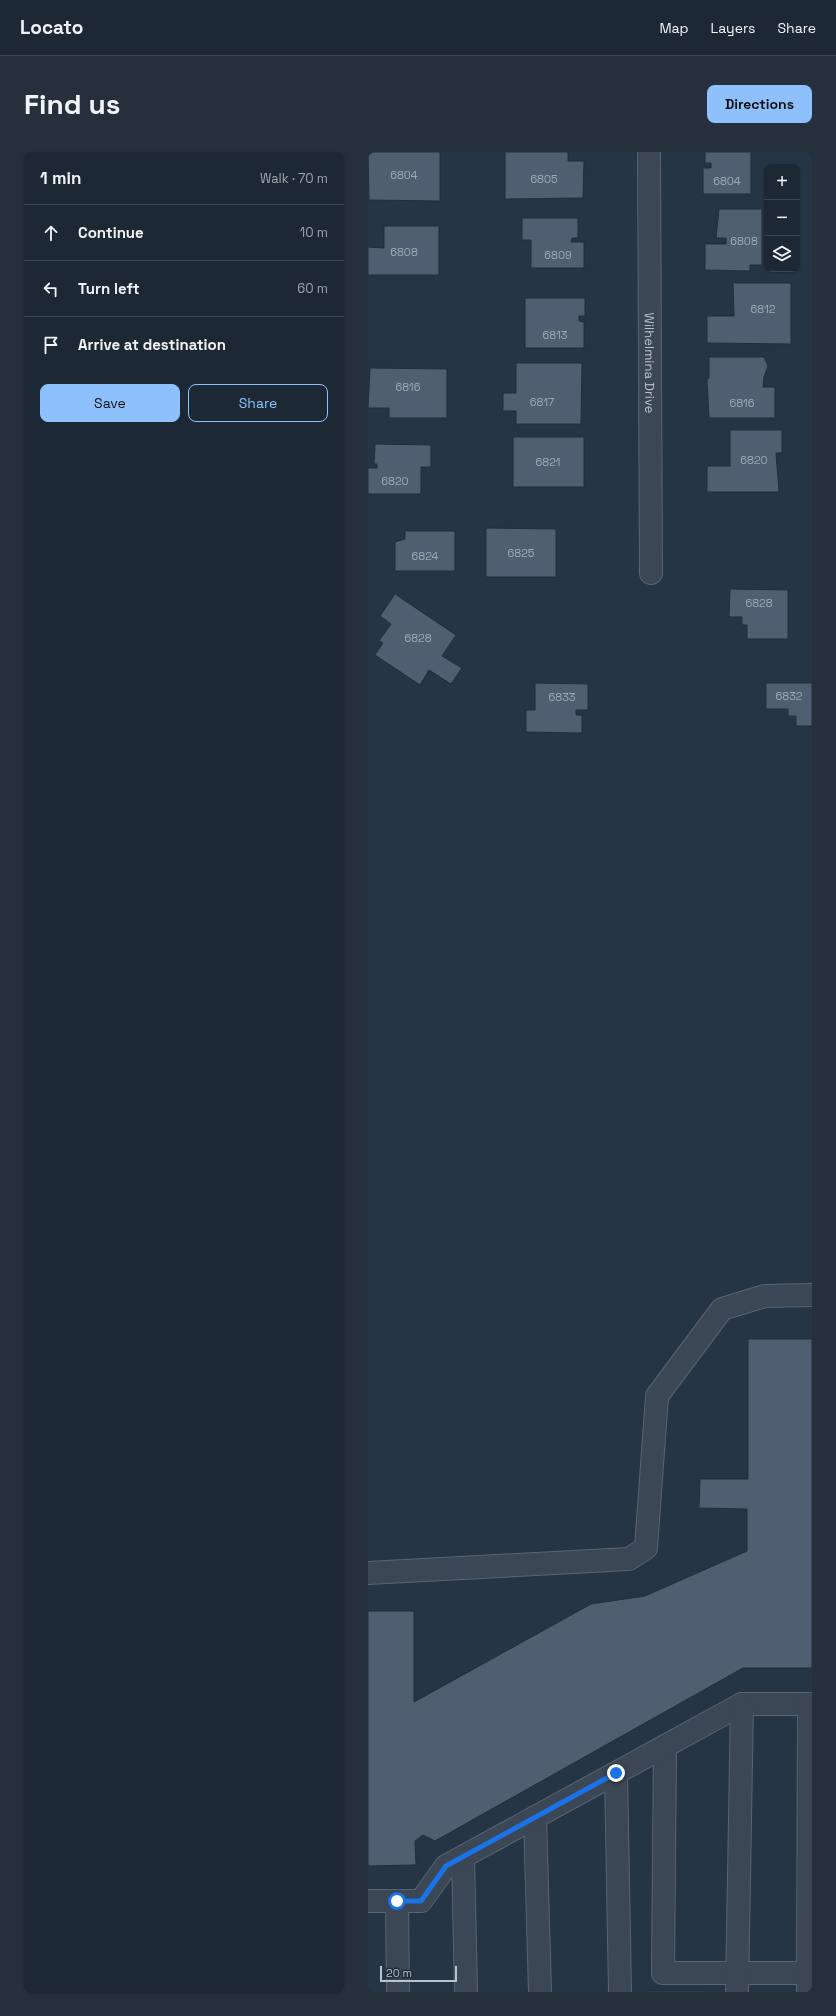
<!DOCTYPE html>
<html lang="en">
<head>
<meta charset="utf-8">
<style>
  :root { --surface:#1c2834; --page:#25303c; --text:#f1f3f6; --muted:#a0a6ac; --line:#3a444f; --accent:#8ec0fd }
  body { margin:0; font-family:"Space Grotesk",sans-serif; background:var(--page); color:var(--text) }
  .controls { position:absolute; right:12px; top:12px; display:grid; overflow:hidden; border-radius:8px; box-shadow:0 1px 3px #0004 }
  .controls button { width:36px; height:36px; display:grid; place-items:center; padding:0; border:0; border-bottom:1px solid var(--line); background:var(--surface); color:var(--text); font:20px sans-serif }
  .scale { position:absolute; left:12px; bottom:10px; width:77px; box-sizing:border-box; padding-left:4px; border:2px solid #b8c2cd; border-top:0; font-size:11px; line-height:14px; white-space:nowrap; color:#b8c2cd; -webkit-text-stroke:3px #1f2c3a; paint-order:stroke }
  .stop { position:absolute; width:12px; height:12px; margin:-9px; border:3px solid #1a73e8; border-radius:50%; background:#fff }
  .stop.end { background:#1a73e8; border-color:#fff; box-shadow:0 1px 4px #0008 }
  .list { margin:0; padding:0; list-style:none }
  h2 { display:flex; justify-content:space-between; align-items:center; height:52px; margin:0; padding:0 16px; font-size:17px }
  h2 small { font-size:13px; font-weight:400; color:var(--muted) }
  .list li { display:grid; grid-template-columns:26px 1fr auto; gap:12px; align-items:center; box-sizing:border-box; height:56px; padding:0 16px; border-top:1px solid var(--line) }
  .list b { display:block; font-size:15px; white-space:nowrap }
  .list em { font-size:13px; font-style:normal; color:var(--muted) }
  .actions { display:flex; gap:8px; padding:12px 16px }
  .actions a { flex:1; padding:9px 0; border:1px solid var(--accent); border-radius:8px; text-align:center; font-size:14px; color:var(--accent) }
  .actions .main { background:var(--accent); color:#111 }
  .icon { flex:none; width:22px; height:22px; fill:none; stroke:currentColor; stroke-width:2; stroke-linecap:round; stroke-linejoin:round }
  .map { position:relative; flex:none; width:444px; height:1840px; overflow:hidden; border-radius:8px }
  header { display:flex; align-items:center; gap:24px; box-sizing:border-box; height:56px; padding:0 20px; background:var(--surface); border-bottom:1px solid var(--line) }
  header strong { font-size:19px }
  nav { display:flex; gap:22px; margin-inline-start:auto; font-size:14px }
  .intro { display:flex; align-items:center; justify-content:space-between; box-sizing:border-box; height:96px; padding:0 24px }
  h1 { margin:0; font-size:28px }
  .button { padding:10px 18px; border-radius:8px; background:var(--accent); color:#111; font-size:14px; font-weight:700 }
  main { display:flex; gap:24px; padding:0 24px }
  aside { flex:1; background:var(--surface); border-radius:8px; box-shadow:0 1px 3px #0004 }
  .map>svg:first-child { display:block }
</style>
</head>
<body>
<header>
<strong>Locato</strong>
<nav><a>Map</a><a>Layers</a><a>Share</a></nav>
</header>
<div class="intro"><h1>Find us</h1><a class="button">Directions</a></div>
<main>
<aside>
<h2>1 min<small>Walk · 70 m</small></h2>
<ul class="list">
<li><svg class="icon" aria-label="ahead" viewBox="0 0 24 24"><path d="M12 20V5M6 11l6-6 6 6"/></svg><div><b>Continue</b></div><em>10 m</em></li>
<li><svg class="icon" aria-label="left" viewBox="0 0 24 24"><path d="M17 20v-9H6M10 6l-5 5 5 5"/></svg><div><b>Turn left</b></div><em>60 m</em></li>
<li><svg class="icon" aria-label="arrive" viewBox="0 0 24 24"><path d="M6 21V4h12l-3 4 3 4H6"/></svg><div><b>Arrive at destination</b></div></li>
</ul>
<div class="actions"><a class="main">Save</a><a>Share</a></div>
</aside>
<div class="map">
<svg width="444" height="1840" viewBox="0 0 444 1840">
  <rect width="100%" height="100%" fill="#263545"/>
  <path fill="#4f5e70" stroke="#212e3b" d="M0 0H72V49L1 48Z
    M137 0H200V9H216L215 46 137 47Z
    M337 0H383V42H335V16H343V11H337Z
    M351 57H394V113H382V119L337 118V92H358V86H348Z
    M154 66H210V86H204L203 90H216V116H163V88H154Z
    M16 74H71V123H0V95L16 96Z
    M365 131H423V192L339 191V164H366Z
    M157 146H217V164H211V169L216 170V196H157Z
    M341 205H396L400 214 396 225 395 235H407V266H341L339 227 341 226Z
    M148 211H214L213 272H148V259H135V241H148Z
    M2 216 79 217V266H21V256H0Z
    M362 278H414V301H408L411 340H339V314H362Z
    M145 285H216V335H145Z
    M7 292 63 293V315H53V342H0V316H9V312H6Z
    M118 376 188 377V425H118Z
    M37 379H87V419H27V390L37 387Z
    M362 437 420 438V487H379V473H374V465H361Z
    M27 442 88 483 74 504 94 516 83 532 61 518 52 533 7 503 15 491 11 489 23 472 12 464Z
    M167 531 220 532V558H208V563H214V581L158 580V558H167Z
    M398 531H444V574H428V564H420V557H398Z
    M380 1187H444V1516H375L67 1689 55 1683 47 1689 48 1713 0 1714V1459H46V1550L223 1452 277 1444 379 1399V1357L331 1356 332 1327H380Z
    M278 1839H341V1840H278Z"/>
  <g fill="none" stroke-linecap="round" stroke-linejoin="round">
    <g stroke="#596571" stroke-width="24">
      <g id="minor">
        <path id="s1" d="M281 0 283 421"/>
        <path d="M0 1421 261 1407 278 1396 289 1244 354 1157 397 1144 444 1143"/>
        <path d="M297 1594 295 1821H444"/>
        <path d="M248 1621 252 1840"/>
        <path d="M167 1665 172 1840"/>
        <path d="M95 1705 98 1840"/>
        <path d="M0 1749H53L78 1714 374 1552H444"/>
        <path d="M29 1749 30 1840"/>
        <path d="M369 1840 374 1552"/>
        <path d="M440 1840 441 1552"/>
      </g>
    </g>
    <use href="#minor" stroke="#3b4754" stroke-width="22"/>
  </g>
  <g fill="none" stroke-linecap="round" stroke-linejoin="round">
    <path stroke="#1a73e8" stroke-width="5" d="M29 1749H53L78 1714 248 1621"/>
  </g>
  <g text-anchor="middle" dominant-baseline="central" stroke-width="3" stroke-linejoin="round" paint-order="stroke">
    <g font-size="11" fill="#9ea9b6">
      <text x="36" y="23">6804</text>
      <text x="176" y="27">6805</text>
      <text x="359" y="29">6804</text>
      <text x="376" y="89">6808</text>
      <text x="36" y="100">6808</text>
      <text x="190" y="103">6809</text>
      <text x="395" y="157">6812</text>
      <text x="187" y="183">6813</text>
      <text x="40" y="235">6816</text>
      <text x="174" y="250">6817</text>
      <text x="374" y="251">6816</text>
      <text x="386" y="308">6820</text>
      <text x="180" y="310">6821</text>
      <text x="27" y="329">6820</text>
      <text x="153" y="401">6825</text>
      <text x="57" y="404">6824</text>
      <text x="391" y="451">6828</text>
      <text x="50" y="486">6828</text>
      <text x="421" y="544">6832</text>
      <text x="194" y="545">6833</text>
    </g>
    <g font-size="13" fill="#b8c2cd" stroke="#1f2c3a">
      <text stroke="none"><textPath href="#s1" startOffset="211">Wilhelmina Drive</textPath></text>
    </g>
  </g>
</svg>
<div class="controls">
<button>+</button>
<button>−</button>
<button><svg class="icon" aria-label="layers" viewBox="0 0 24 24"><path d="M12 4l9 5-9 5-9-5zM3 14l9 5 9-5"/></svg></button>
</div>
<div class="scale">20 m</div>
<div class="stop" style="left:29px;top:1749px"></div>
<div class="stop end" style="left:248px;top:1621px"></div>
</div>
</main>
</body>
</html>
